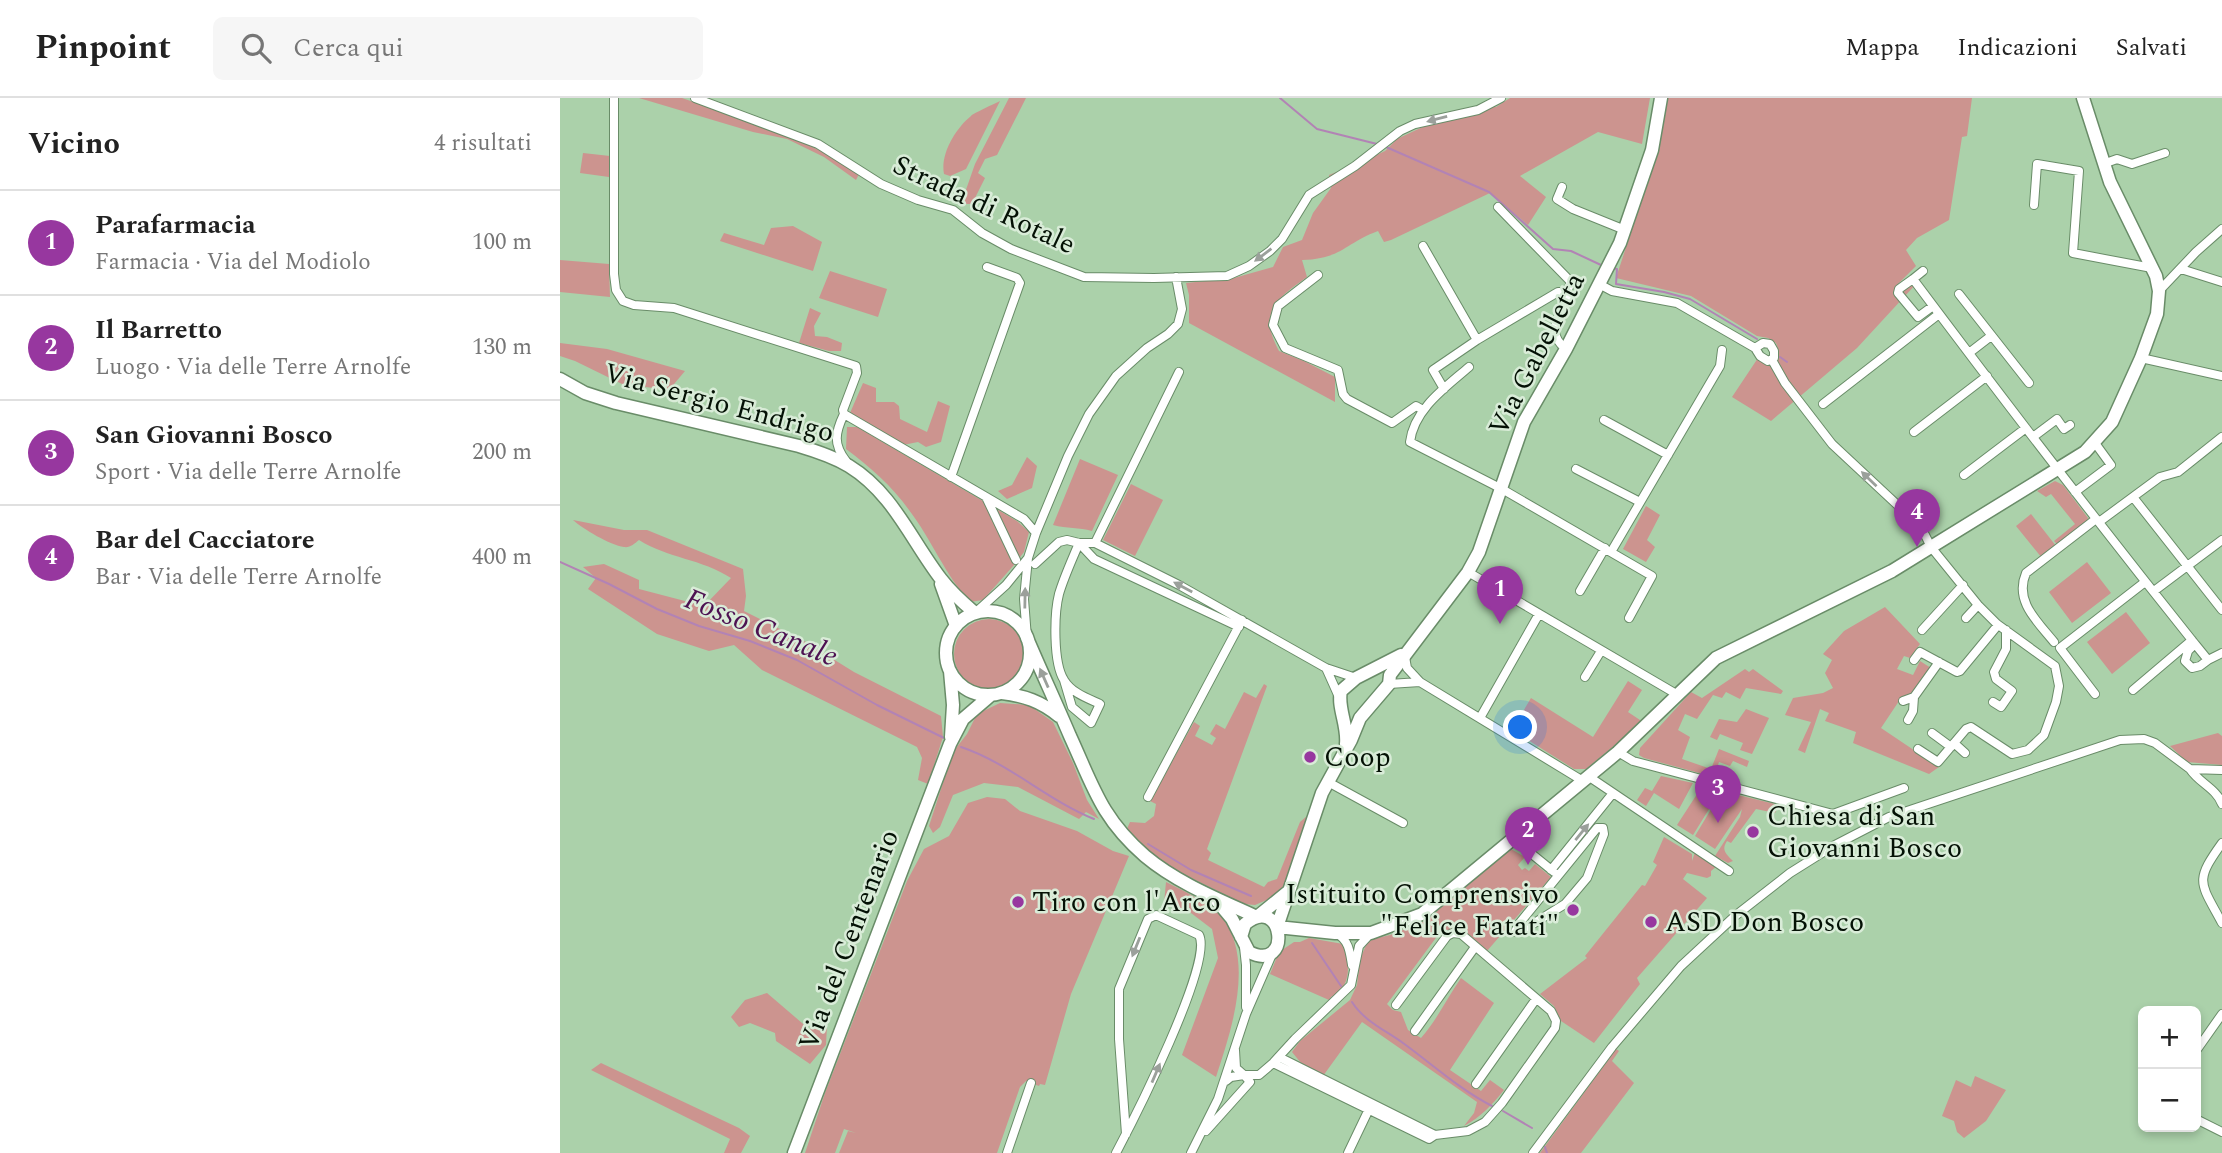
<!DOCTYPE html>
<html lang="it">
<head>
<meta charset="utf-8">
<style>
  :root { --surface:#fff; --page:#f6f6f6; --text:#222; --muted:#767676; --line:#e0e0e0; --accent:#97379f }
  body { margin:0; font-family:Spectral,serif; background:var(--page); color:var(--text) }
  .controls { position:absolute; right:21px; bottom:21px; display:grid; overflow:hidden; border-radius:10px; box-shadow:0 4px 10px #0003 }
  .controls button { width:63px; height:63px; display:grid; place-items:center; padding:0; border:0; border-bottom:2px solid var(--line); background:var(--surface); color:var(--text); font:35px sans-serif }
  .you { position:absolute; left:961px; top:630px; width:24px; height:24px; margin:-18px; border:5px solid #fff; border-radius:50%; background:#1a73e8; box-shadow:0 0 0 10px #1a73e833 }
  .badge { display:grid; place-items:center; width:46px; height:46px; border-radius:50%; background:var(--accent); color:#fff; font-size:23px; font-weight:700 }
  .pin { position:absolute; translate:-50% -58px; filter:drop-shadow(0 2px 4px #0008) }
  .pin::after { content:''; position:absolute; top:37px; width:24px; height:21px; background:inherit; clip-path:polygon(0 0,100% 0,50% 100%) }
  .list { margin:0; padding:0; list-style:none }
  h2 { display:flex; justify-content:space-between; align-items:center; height:91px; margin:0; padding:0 28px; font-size:30px }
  h2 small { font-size:23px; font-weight:400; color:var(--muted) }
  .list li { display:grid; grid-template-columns:46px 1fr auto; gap:21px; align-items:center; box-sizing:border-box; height:105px; padding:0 28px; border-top:2px solid var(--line) }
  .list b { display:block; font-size:26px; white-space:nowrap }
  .list p { margin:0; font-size:23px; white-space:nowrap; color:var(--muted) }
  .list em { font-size:23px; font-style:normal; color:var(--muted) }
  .icon { flex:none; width:38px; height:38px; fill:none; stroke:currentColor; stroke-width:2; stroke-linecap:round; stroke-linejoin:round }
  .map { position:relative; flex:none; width:1662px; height:1055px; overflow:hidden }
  header { display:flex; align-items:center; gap:42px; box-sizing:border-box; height:98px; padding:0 35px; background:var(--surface); border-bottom:2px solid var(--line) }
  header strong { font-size:33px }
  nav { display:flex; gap:38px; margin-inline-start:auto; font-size:24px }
  .search { width:490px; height:63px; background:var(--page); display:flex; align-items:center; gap:18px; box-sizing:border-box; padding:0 24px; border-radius:10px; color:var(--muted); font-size:26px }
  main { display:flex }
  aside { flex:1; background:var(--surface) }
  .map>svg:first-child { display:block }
</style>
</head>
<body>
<header>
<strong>Pinpoint</strong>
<div class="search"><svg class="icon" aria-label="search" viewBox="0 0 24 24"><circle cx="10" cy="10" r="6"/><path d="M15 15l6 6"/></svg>Cerca qui</div>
<nav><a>Mappa</a><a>Indicazioni</a><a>Salvati</a></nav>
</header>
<main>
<aside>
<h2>Vicino<small>4 risultati</small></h2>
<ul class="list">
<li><span class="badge">1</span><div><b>Parafarmacia</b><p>Farmacia · Via del Modiolo</p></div><em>100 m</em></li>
<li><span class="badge">2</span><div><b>Il Barretto</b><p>Luogo · Via delle Terre Arnolfe</p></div><em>130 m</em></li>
<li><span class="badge">3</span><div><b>San Giovanni Bosco</b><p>Sport · Via delle Terre Arnolfe</p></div><em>200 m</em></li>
<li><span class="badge">4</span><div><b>Bar del Cacciatore</b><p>Bar · Via delle Terre Arnolfe</p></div><em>400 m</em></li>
</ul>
</aside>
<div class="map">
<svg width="1662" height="1055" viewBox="0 0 1662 1055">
  <rect width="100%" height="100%" fill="#abd1aa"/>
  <path fill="#cc948f" d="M79 0H122L228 37 265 55 299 76 296 82 264 59 227 41 193 34Z
    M449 0H466L437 57 425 61 418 75 425 80 412 106H401L415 66Z
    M950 0H1090L1082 46 1038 34 960 78 986 99 968 127 930 95 831 142 824 144 818 133C785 145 782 161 742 162L747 179C716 201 698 214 719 253L744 263 775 279V304L629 225V197L626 185 674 180 713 169 723 149 742 142 753 115 771 90 769 77 806 62 825 53 837 41 869 26 934 8 936 9Z
    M1107 0H1412L1407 38 1402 39 1389 122 1357 140 1346 152 1356 168 1335 189 1356 186 1297 250 1211 323 1172 299 1198 260 1216 263 1219 254 1216 245 1208 240 1197 238 1131 198 1056 180 1100 45Z
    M440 3 406 71 390 78 384 76C380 56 396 30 411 18 412 16 436 5 440 3Z
    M23 55 50 58 49 79 20 75Z
    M233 128 262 144 253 173 160 143 164 135 204 147 211 130Z
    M0 162 49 166 50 199 0 194Z
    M270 173 327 191 318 219 259 200Z
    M250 210 261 215 254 228 255 238 267 239 282 245 281 253H269L239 245Z
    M0 245 47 251 125 273 109 292 62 286 15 263 0 258Z
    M303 285 316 290V304H334L339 308 340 321 367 334 378 303 390 308 381 344 366 349 358 344 343 347 290 315Z
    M287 329H297L457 423 469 434 464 454 454 467 423 502 410 504C385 477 372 442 349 412 333 389 309 368 286 351Z
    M467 359 477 368 472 390 447 401 438 393 452 387Z
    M520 361 558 377 532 433C519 429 507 431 493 427Z
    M1495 383 1503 387 1528 420 1527 424 1498 447 1494 443 1515 426 1491 396 1486 399 1477 393Z
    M571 386 603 402 575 458 543 442Z
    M1086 408 1100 417 1087 442 1095 449 1086 464 1063 451Z
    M1471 416 1496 448 1482 460 1456 428Z
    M13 422 64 432H87L183 471 186 498 184 513 244 543 294 574 381 618 383 639 368 686 358 682 362 660 357 649 202 572 174 547 149 553 97 536 28 491 36 480 23 469 44 466 79 482V491L144 508 171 480C142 461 107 460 79 442 74 446 70 450 64 449 50 447 23 431 13 422Z
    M1527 464 1551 495 1512 525 1489 494Z
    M1325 509 1360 546 1350 560 1344 558 1337 571 1353 577 1360 563 1371 570 1350 597 1341 600 1321 630 1379 669 1369 676 1293 645 1296 634 1265 623 1269 615 1260 611 1245 655 1238 652 1251 624 1225 617 1233 600 1263 595 1273 590 1265 575 1272 562 1263 556 1284 533Z
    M1566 514 1590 545 1552 576 1527 544Z
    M394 556a35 35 0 1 1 70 0a35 35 0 1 1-70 0Z
    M1185 571 1189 574 1193 571 1223 593 1221 596 1186 590 1180 601 1166 594 1162 600 1153 597 1137 621 1125 616 1118 632 1130 639 1122 661 1151 671 1159 651 1189 663 1187 669 1173 663 1170 668 1159 664 1154 679 1084 660 1079 657 1080 650 1131 594 1142 600Z
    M1068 583 1082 592 1068 614 1083 624 1026 671H1014L952 632 971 600 1033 639Z
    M704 586 707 588 647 751 651 755 648 762 704 789 708 784 717 781 740 724 747 718 729 778 722 791 709 801 695 807 684 806 621 775 602 765 566 733 570 724 585 725 594 718 596 706 590 703 634 624 640 628 635 638 652 647 656 640 650 636 656 626 665 631 684 594 696 600Z
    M440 605 469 607 493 624 513 665 527 702 539 721 526 714 519 721 458 689 424 685 393 697 380 729 373 735 369 728 393 654 407 636 417 616Z
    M1186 611 1209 620 1192 656 1180 652 1183 645 1160 636 1157 642 1150 639 1159 621 1177 624Z
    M1658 635 1662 638V667L1627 664 1610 648Z
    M1101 678 1133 685 1119 711 1094 695 1086 708 1077 702 1085 690 1092 693Z
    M1139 693 1154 703 1133 737 1117 727Z
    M1162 693 1219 707 1215 715 1196 711 1171 745 1167 743C1161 752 1166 756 1173 763L1168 765 1155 758 1180 719 1182 711 1155 751 1135 738Z
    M427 699 445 701 460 713 517 733 553 753 569 758 511 896 485 987 480 986 479 988 466 983 460 989 437 1055H279L288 1033 296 1035 284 1031 275 1055H245L265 995 347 783 364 751 389 738 408 705Z
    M1104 739 1132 756V763L1135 754 1157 768 1151 773V778L1147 780 1127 775 1123 781 1147 800 1077 880 1080 886 1034 945 1001 923 994 908 980 896 1027 860 1025 858 1082 787 1085 788 1097 767 1093 764Z
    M951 751 965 759 958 767 962 772 965 770 969 773 975 766 991 779 927 853 900 830H892L885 835 881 833 827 906 833 912 841 914 848 932 861 940C877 922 887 900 901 880L934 905 890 972 921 993 930 982 944 992C932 1007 921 1019 904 1028L914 1015 917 1004 802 924 763 978 741 965 732 954 740 943 790 902 797 887 800 861 807 845 813 841 830 837 865 823Z
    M606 784C622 792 649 805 661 818 696 861 671 933 656 979L622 957 658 860 652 831 631 815 604 805Z
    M749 840 783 846C790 867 791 881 777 898H772L769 902 710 876 719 854 734 844H740Z
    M207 895 249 931 267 927 266 947 250 966 216 943 215 935 190 925 179 929 171 919 185 902Z
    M1056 951 1059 953 1052 963 1074 985 1021 1055H980Z
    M41 965 179 1030 190 1038 181 1055H164L170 1041 31 972Z
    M1415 978 1446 992 1426 1023 1404 1040 1397 1034 1394 1023 1382 1018 1396 982 1411 989Z"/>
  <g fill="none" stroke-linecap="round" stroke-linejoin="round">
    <path stroke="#b283b5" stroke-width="2" d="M720 0 757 31 817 46
      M826 49 929 94 993 151 1011 153 1041 167
      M1052 170 1057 171 1056 186 1104 194 1130 201 1197 241
      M1220 259 1227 264
      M0 464 49 486 97 511 139 528 190 543 237 562 317 607 384 640
      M401 649C449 665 487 702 534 721
      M588 746 631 772 691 798
      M752 845 781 888
      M792 904C804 923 825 932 843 945 872 966 899 991 932 1008
      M943 1013 972 1030
      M985 1049 987 1055"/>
    <g stroke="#698c68" stroke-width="10">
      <path id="street" d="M54 0V176L56 192 63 203 74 207 114 210 296 268 297 275 283 312 284 316 464 421 476 435
        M135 0 258 46 321 86 358 102 393 112 422 135 451 151 524 179 594 180 667 178 689 168 710 153 722 141 749 97 795 68 840 33 855 26 918 12 941 0
        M1543 66 1557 61 1572 66 1605 55
        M1002 89 997 101 1013 111 1065 132
        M1474 107 1477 66 1519 73 1513 155 1592 170
        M938 109 1011 184 1007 194
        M863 148 917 242
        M1621 171 1662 184
        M758 177 718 208 713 227 725 250 778 272 783 296 787 301 832 325 856 308 863 312
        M1353 181 1363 173
        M1039 186 1052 193 1117 205 1195 250 1200 258 1208 263 1214 260V253L1210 246 1203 245 1195 250
        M1599 193 1636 154 1662 131
        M1399 196 1469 285
        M1373 208 1358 219 1338 195 1339 191 1353 181C1445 304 1539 426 1635 546L1628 553 1625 563 1632 570 1640 568 1648 562 1635 546
        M1409 255 1431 238
        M1581 260 1662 278
        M1212 262 1225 285 1272 346 1361 429 1371 449 1418 507 1437 526 1495 568 1499 588 1496 604 1484 637 1468 652 1452 656 1411 629 1406 631 1378 664 1358 651
        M909 269C886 289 854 311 850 344L942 391 1092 478 1069 520
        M884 291 873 272 917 242 998 194H1007L1009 199C998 218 985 235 1006 251
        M1263 306 1379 216
        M284 316C275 335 273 346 286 363
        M1044 322 1108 357
        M1354 334 1427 278
        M1473 339 1497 321 1504 331 1510 327
        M1016 371 1080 404
        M1404 377 1466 330
        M391 379 460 185 457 180 427 169
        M1515 394 1551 367 1535 345
        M426 399 456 462
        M1573 399 1662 512
        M1539 424 1600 379 1618 374 1662 339
        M519 445 534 461 679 529
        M535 445 619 274
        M1051 454 1160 268 1162 252
        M475 466 499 444 507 442 519 445H535L619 487 766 570 796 580
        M908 474 1118 597
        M1020 493 1045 450
        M1594 493 1662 442
        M415 515 446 487 468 460
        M1406 520 1418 507
        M1362 532 1403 487
        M467 540 464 501 468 460 476 435 508 358 529 316 556 278 587 250 608 236 618 226 622 211 616 179
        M1494 544C1477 523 1454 503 1466 475L1536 421
        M845 559 847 570 860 584 1023 683
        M1354 562 1360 554 1397 574 1400 573 1438 527
        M1648 562 1662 555
        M766 570 779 599
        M1025 579 1041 553
        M504 582 512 609 531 625 540 606C527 600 512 595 504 582 493 565 494 516 499 496 504 479 512 462 519 445
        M829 586 860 584
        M1573 592 1632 542
        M1535 596 1500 550 1585 484
        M1343 603 1354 599
        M1433 604 1441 609 1452 593 1436 581 1434 574 1446 551V532
        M920 620 979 516
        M1348 622 1353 613 1354 599 1379 564
        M1372 635 1391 649
        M1394 645 1405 655
        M1058 654 1073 663 1273 716 1344 690
        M1630 671C1639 685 1656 690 1662 706
        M1028 678 1169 773
        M768 684 843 725
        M588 699 682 522
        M1037 730H1043L1044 736 1027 780 1005 806 963 832 955 834 958 827Z
        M952 740 994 774
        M1662 745C1634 784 1640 784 1662 825
        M991 772 1053 695
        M777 836C789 842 790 855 792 867
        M684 849 686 867V909
        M855 933 915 849
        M675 952 676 970 684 977H699L713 965 735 941 791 887 799 848 811 835
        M1636 953 1662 916
        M719 959 875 1037
        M713 965 869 1041 875 1037 908 1033 925 1024 942 1005 995 930 996 923 991 913 901 836 893 835 887 838 836 907
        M916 986 976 901
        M1636 1021 1662 1034
        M646 1033 690 984 684 977 671 979 666 983
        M447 1055 471 985
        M556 1055C573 1023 654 864 639 837L596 817 588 821 559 891V941L566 1036
        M631 1055 658 1001 686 916 713 854
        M788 1055 810 1009
        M973 1055 1052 949 1121 868 1175 818 1230 775 1273 748 1329 719 1560 642 1584 641 1595 645 1630 671 1662 672"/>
    </g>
    <g stroke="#698c68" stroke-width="15">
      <path id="secondary" d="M0 281 25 295 56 305 239 348C256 353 274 359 289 368 333 395 351 442 381 481 391 494 402 504 415 515
        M381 486 396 528
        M386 555a42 42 0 1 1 84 0a42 42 0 1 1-84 0Z
        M467 540C481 573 496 605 510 638 533 688 541 720 585 758 617 785 660 802 697 819L729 793
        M390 573 393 607 391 639
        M442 595C465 598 480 603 499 618
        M786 646C788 627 777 609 781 593L796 580 841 557
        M657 803 672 821 689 854C733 876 724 794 685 826L681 839
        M717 829 775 835H811L862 816 1058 654 1156 560 1332 473 1525 354 1552 324 1581 260 1597 216 1599 193 1596 178 1550 84 1523 0
        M717 829 762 695 791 642 800 620 829 586 830 577 908 474 919 454 964 324 1006 251 1060 145 1092 52 1101 0
        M234 1055 390 646 403 621 431 597"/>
    </g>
    <use href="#street" stroke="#fff" stroke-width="8"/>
    <use href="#secondary" stroke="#fff" stroke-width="12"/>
  </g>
  <defs><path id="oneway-solid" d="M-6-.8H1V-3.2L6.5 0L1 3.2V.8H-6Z" transform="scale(1.75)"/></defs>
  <g fill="#9ba09b">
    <use href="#oneway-solid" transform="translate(877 21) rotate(165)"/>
    <use href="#oneway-solid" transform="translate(703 157) rotate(143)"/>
    <use href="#oneway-solid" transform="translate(1309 381) rotate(-136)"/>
    <use href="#oneway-solid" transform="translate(623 489) rotate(-152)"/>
    <use href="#oneway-solid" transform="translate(465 500) rotate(-89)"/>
    <use href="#oneway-solid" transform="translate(484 580) rotate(-114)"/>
    <use href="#oneway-solid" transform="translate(1022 734) rotate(-51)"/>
    <use href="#oneway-solid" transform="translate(576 849) rotate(112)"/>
    <use href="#oneway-solid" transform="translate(596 975) rotate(-67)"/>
  </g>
  <g fill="#97379f" stroke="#d9ecd8" stroke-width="2.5">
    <circle cx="750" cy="659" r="7"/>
    <circle cx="1193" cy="734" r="7"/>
    <circle cx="458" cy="804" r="7"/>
    <circle cx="1013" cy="812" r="7"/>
    <circle cx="1091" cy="824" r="7"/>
  </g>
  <g text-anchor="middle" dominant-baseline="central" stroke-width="5" stroke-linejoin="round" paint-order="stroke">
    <g font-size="28" fill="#041105" stroke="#d9ecd8">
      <text transform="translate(424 107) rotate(25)">Strada di Rotale</text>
      <text transform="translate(977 256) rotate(-63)">Via Gabelletta</text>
      <text transform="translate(159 305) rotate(15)">Via Sergio Endrigo</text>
      <text transform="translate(289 842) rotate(-69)">Via del Centenario</text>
    </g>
    <g font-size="28" fill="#041105" stroke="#d9ecd8" text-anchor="start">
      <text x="764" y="659">Coop</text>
      <text x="1207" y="718">Chiesa di San<tspan x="1207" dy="32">Giovanni Bosco</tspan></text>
      <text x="999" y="796" text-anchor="end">Istituito Comprensivo<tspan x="999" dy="32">"Felice Fatati"</tspan></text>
      <text x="472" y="804">Tiro con l'Arco</text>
      <text x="1105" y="824">ASD Don Bosco</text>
    </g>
    <g font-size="30" font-style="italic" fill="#4d1252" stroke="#d9ecd8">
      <text transform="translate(201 530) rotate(22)">Fosso Canale</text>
    </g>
  </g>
</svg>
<div class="controls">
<button>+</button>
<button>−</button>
</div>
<div class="you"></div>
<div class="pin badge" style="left:940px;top:526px">1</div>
<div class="pin badge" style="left:968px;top:767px">2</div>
<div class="pin badge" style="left:1158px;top:725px">3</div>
<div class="pin badge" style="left:1357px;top:449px">4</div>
</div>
</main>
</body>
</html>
